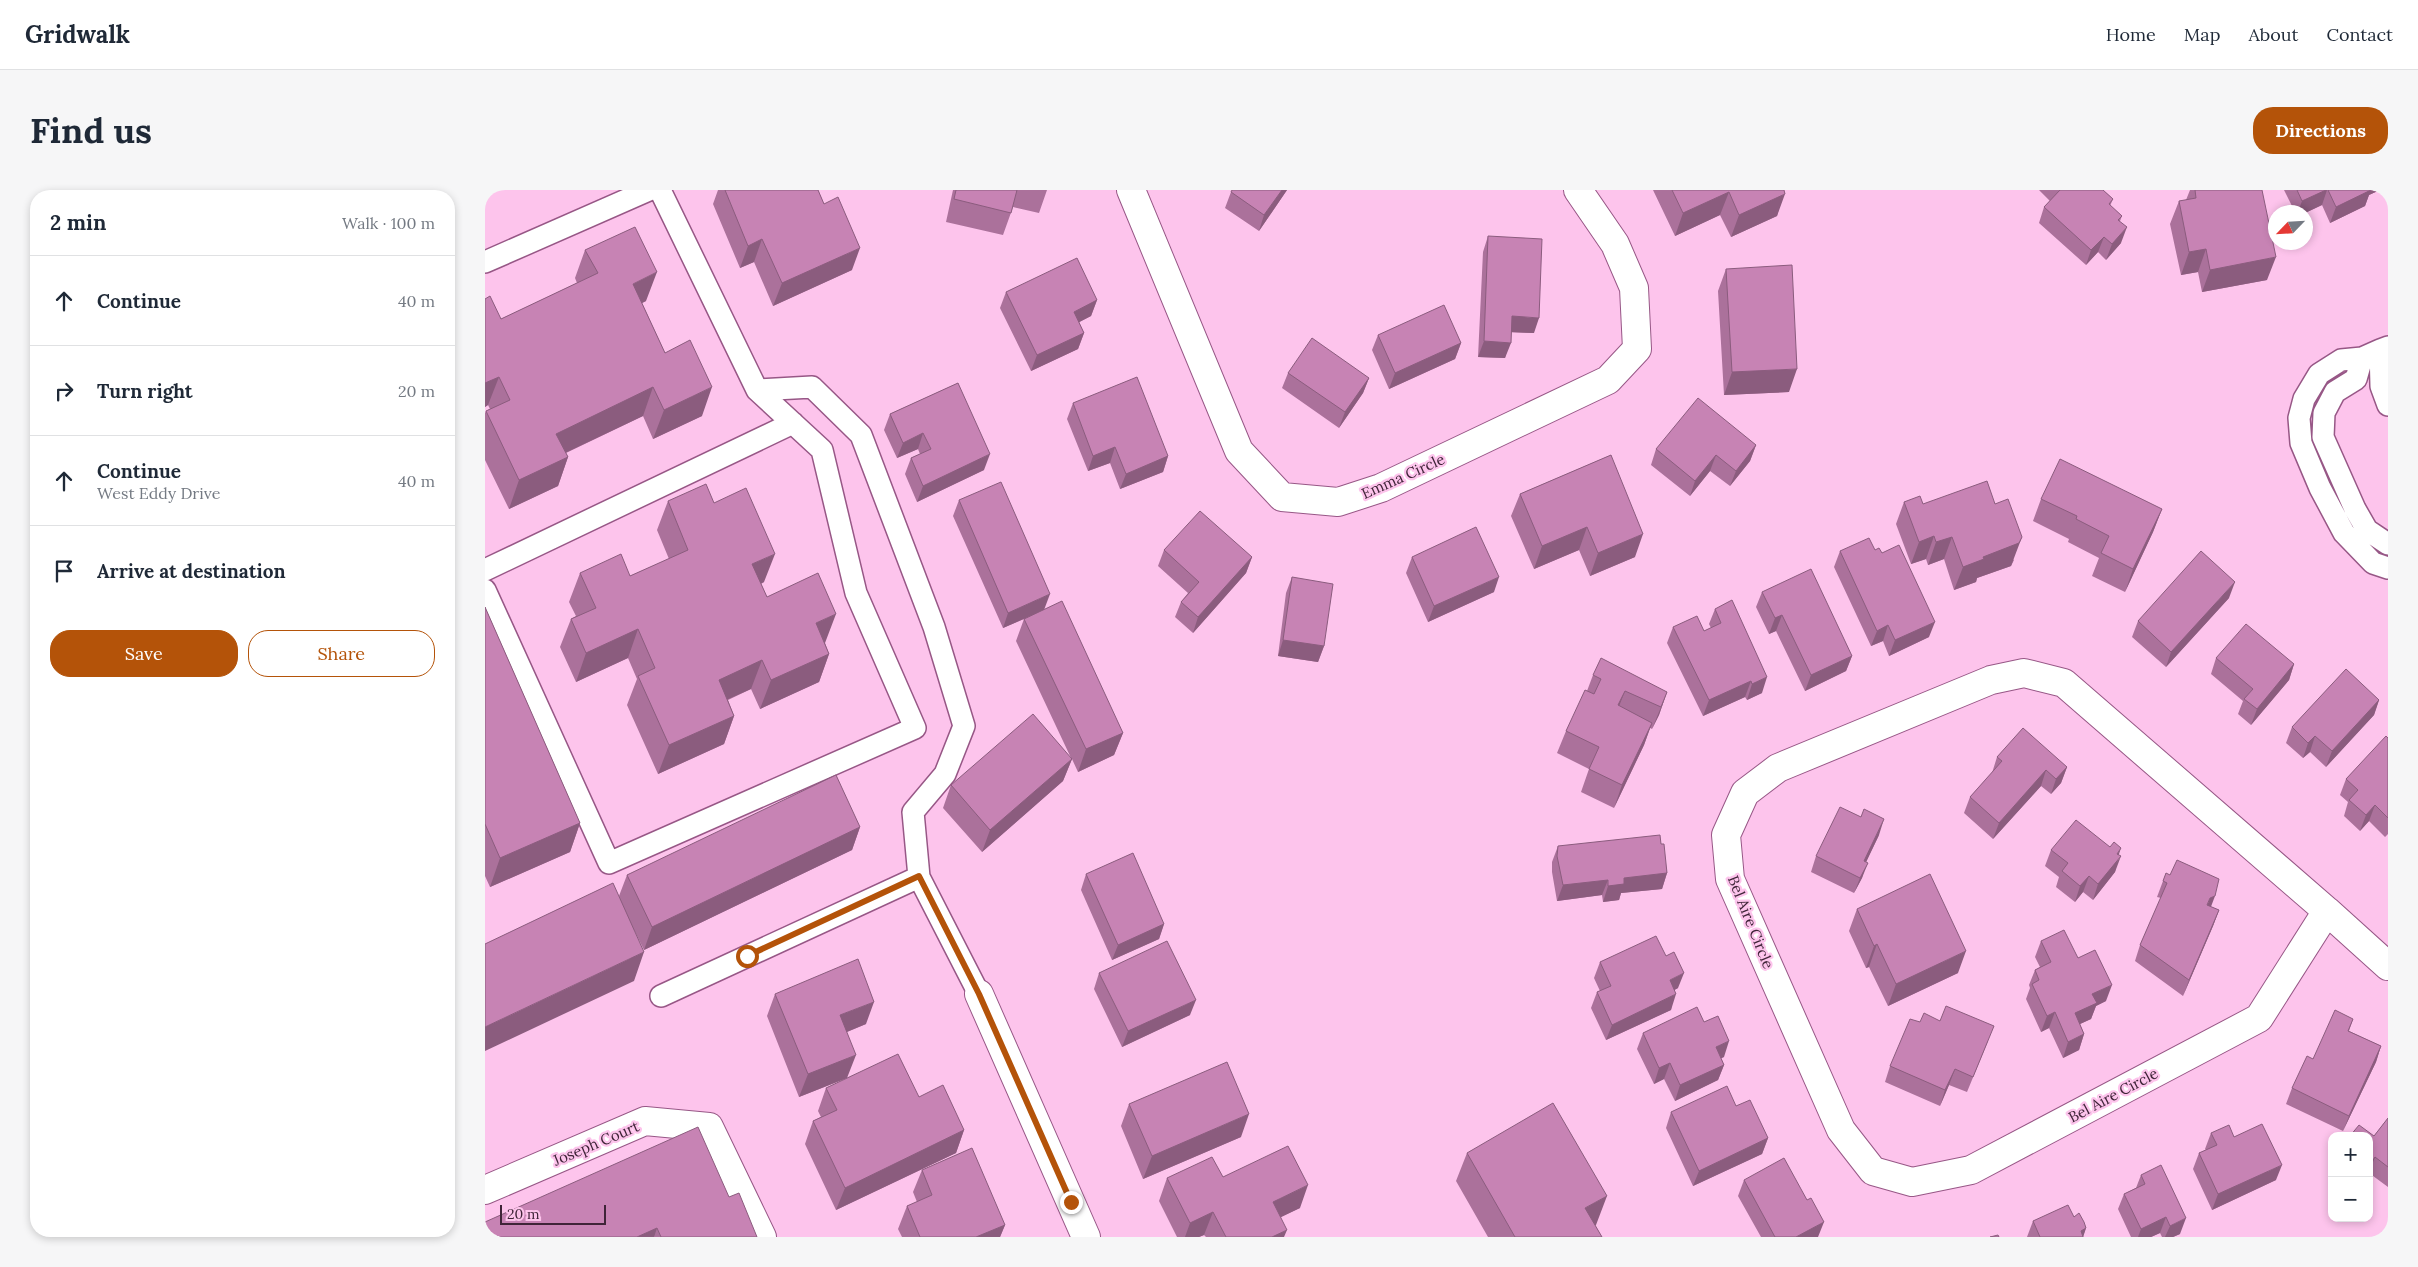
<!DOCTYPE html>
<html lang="en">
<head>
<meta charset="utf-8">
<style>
  :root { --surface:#fff; --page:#f6f6f7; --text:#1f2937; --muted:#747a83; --line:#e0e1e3; --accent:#b45309 }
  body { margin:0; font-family:Lora,serif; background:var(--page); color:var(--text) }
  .controls { position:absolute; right:15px; bottom:15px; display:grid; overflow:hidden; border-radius:10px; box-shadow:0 2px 8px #0003 }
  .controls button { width:45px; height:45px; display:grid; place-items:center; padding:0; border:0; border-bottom:1px solid var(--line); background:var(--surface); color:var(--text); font:25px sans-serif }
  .compass { position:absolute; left:1783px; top:15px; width:45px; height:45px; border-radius:50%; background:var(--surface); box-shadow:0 2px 8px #0003; rotate:245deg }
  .scale { position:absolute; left:15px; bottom:12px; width:106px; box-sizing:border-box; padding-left:5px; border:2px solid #3f2438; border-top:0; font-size:14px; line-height:18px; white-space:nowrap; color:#3f2438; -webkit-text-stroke:4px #fdc4ec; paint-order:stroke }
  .stop { position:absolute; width:15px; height:15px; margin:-11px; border:4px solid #b45309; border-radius:50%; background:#fff }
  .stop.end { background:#b45309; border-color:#fff; box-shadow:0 1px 5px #0008 }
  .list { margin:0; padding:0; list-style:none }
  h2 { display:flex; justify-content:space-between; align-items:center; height:65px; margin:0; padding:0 20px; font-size:21px }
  h2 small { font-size:16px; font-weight:400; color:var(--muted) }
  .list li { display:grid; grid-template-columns:32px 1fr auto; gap:15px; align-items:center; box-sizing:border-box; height:90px; padding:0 20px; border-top:1px solid var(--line) }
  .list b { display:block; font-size:19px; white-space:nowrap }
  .list p { margin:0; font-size:16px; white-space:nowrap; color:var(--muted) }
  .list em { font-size:16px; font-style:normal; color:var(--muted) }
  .actions { display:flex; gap:10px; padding:15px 20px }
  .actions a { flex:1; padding:11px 0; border:1px solid var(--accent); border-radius:20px; text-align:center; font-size:18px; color:var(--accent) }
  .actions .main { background:var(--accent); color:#fff }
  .icon { flex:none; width:28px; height:28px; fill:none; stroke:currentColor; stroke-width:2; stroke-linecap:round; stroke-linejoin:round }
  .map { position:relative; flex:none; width:1903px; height:1047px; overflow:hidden; border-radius:20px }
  header { display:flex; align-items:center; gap:30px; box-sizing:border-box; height:70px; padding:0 25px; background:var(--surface); border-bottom:1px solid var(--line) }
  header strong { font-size:24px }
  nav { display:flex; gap:28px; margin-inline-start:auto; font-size:18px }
  .intro { display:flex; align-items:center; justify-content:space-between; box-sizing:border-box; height:120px; padding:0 30px }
  h1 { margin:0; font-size:35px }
  .button { padding:12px 22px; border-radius:20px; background:var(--accent); color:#fff; font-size:18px; font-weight:700 }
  main { display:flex; gap:30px; padding:0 30px }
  aside { flex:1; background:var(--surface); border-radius:20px; box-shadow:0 2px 8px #0003 }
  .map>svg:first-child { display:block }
</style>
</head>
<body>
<header>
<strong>Gridwalk</strong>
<nav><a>Home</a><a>Map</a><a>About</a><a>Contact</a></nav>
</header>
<div class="intro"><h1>Find us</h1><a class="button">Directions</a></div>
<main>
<aside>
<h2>2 min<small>Walk · 100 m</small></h2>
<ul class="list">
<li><svg class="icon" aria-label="ahead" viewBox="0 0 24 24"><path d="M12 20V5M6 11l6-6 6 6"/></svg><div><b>Continue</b></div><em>40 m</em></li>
<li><svg class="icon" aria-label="right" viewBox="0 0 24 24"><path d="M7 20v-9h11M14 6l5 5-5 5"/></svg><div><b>Turn right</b></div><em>20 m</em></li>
<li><svg class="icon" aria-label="ahead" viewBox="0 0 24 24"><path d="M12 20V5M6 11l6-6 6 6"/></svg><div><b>Continue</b><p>West Eddy Drive</p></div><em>40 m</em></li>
<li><svg class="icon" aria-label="arrive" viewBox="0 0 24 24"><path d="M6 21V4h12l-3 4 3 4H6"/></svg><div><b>Arrive at destination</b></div></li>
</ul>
<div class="actions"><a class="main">Save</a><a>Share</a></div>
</aside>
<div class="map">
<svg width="1903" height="1047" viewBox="0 0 1903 1047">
  <rect width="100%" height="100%" fill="#fdc4ec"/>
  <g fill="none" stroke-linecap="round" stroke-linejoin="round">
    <g stroke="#975786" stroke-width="24">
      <path id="lane" d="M0 72 164 0
        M1903 157 1895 160 1896 196 1903 215
        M1895 160 1877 168 1856 170 1834 184 1819 209 1814 228 1816 253 1835 298 1859 343 1888 373 1903 378
        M1877 168 1871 189 1850 202 1839 223 1838 247 1870 319 1882 340 1903 354
        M272 200 327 197 376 245 449 437 479 536 460 584 428 622 434 687 494 804
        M0 380 308 233
        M0 400 124 673 430 538 371 403 337 260 272 200 175 0
        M176 806 434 687"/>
    </g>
    <g stroke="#975786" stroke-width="30">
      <path id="street" d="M646 0 754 261 797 307 853 312 896 298 1123 190 1152 159 1149 98 1130 54 1093 0
        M1539 483 1579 493 1842 721 1774 828 1486 980 1427 992 1388 981 1356 940 1245 689 1241 645 1260 603 1293 578 1506 490Z
        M1842 721 1903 776
        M494 804 601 1047
        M0 1000 160 931 224 937 277 1047"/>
    </g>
    <use href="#lane" stroke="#fff" stroke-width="21"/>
    <use href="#street" stroke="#fff" stroke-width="28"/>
  </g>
  <path fill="#ab719b" d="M233 0H333L367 80 288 116 269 72 255 78 228 14Z
    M468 0H562L554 23 528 17 518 45 461 32Z
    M802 0 774 41 740 18 746 2Z
    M1168 0H1299L1292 26 1246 47 1235 25 1190 46Z
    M1554 0H1618L1628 9 1625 16 1637 26 1635 31 1636 53 1621 70 1613 62 1601 75 1554 33 1559 17 1565 11Z
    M1705 0H1777L1782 90 1717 102 1713 82 1696 85 1685 34 1694 11 1701 10Z
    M1799 0H1895L1884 5 1880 16 1845 33 1837 15 1820 23 1810 22Z
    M1003 46 1049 143 1026 142 1020 168 993 167 998 62Z
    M100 60 161 111 157 113 180 163 217 226 168 249 158 226 81 263 83 267 73 296 24 319 0 270V223L1 221 5 219 3 215 0 217V109L16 129 92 93 90 88Z
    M1241 79 1304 202 1239 205 1233 101Z
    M521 102 612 110 606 126 594 132 599 143 593 159 546 181 515 118Z
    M893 145 976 153 970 169 904 199 887 160Z
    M803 183 884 188 878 203 854 238 797 198Z
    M473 193 499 280 432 312 420 284 426 268 435 264 433 259 412 268 399 240 405 224Z
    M588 213 683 266 678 282 635 299 625 273 603 281 582 229Z
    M1271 255 1265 271 1245 296 1225 281 1205 306 1166 275 1171 259Z
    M1126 265 1150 367 1105 386 1094 360 1049 379 1026 326 1035 304Z
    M1556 309 1677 319 1668 342 1640 402 1607 386 1614 368 1583 352 1584 349 1548 331Z
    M474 310 559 420 638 543 629 565 593 582 587 569 578 591 497 662 458 618 466 595 586 568 531 451 539 429 518 438 468 326Z
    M183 311 229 313 279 392 276 394 282 407 340 453 344 464 334 492 275 519 266 499 243 510 249 526 239 554 173 584 142 515 152 489 143 468 91 492 75 457 86 429 91 426 84 412 95 383 145 386 184 369 172 340Z
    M1419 312 1438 314 1529 370 1526 376 1492 388 1491 392 1469 400 1459 369 1443 375 1441 369 1426 374 1411 334Z
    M679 360 767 367 761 383 708 443 690 427 696 412 703 403 673 376Z
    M1390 360 1397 363 1444 447 1404 466 1398 451 1386 456 1349 377 1355 361Z
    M927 367 1009 402 943 432 921 383Z
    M807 387 839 456 833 472 793 466 801 403Z
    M1277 402 1367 466 1361 481 1320 501 1291 441 1284 444 1271 417Z
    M1744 408 1681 477 1647 447 1653 431Z
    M0 417 95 633 85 662 5 697 0 686Z
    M1230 419 1277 503 1262 510 1260 507 1218 526 1182 453 1188 437 1219 441 1226 438 1224 434Z
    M1731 468 1809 474 1804 490 1766 535 1753 524 1758 511 1726 484Z
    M1108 485 1182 502 1174 525 1167 539 1165 538 1159 555 1129 618 1096 602 1104 579 1072 563 1081 541 1102 501Z
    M1894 510 1889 525 1841 577 1825 562 1818 568 1801 553 1807 537Z
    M1903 548V644L1900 647 1884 631 1875 641 1859 626 1863 612 1855 605 1861 589Z
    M1512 567 1582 577 1576 593 1566 604 1556 596 1508 649 1479 623 1485 607 1507 583Z
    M375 637 367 660 159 760 149 740V791L134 706 142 685Z
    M1394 645 1381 672 1377 688 1369 703 1326 682 1331 666Z
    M1176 654 1182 683 1177 699 1136 703 1134 710 1118 712 1117 705 1072 711 1067 682V672L1073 656Z
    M1566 660 1634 665 1630 682 1608 710 1598 702 1590 712 1571 697 1574 687 1560 676Z
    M1681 683 1726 717 1734 720 1728 736 1698 806 1650 771 1655 755 1676 708 1672 707Z
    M601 684 679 734 674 749 627 770 596 700Z
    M1372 719 1473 783 1403 816 1384 777 1381 778 1364 741Z
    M1556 751 1593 768 1621 811 1611 816 1606 829 1595 834 1599 844 1594 860 1578 868 1564 838 1556 842 1541 809 1545 798 1544 795 1550 780 1555 777 1550 767Z
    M1115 772 1193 798 1189 800 1186 820 1121 850 1106 818 1112 802 1115 801 1109 788Z
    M614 783 705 825 637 857 609 799Z
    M290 804 381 834 362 842V888L314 907 282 826Z
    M1868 829 1864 841 1896 856 1891 872 1858 941 1801 914 1807 898 1828 869Z
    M1219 832 1239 867 1236 868 1239 875 1233 890 1190 911 1179 889 1169 894 1152 859 1158 843Z
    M1435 832 1503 851 1482 902 1464 895 1455 916 1400 892 1405 876Z
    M341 898 434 907 479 940 471 963 351 1020 320 954 328 931 336 927 333 921Z
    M644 914 756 947 658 989 636 936Z
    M1251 916 1283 948 1277 964 1208 996 1181 938 1186 922Z
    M1903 928V997L1884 983V946H1889Z
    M1726 943 1749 947 1791 990 1727 1020 1708 979 1714 963 1721 960 1720 959Z
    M982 963 1111 1035H1110L1117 1047H1003L971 991Z
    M437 980 520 1035 515 1047H417L413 1039 422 1016 432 1012 428 1002Z
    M1656 985 1695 1044 1688 1047H1677L1675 1043 1666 1047H1646L1633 1019 1639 1004 1651 998Z
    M738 987 815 1018 795 1027 799 1047H721L719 1045 714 1047H692L674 1011 682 988Z
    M1259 990 1322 1010 1333 1047H1276L1253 1006Z
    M244 1007 272 1047H0Z
    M1589 1027 1601 1038 1598 1047H1542L1548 1031Z"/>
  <path fill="#8b5c7e" d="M797 0H802L774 41 779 25Z
    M1841 0H1842L1837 15 1820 23 1813 22 1817 11Z
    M1880 0H1895L1884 5 1880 16 1845 33 1851 17Z
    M1244 2 1235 25 1190 46 1198 23Z
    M1300 4 1292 26 1246 47 1254 25Z
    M1642 37 1636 53 1621 70 1627 54Z
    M1619 47 1613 62 1601 75 1606 60Z
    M277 49 269 72 255 78 263 56Z
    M375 58 367 80 288 116 297 93Z
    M1721 59 1713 82 1696 85 1704 62Z
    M1791 67 1782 90 1717 102 1725 80Z
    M172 82 161 111 137 123 148 94Z
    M612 110 606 126 583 138 589 122Z
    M1027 126 1054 128 1049 143 1021 142Z
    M599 143 593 159 546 181 552 165Z
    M999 151 1026 153 1020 168 993 167Z
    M976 153 970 169 904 199 910 183Z
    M1312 179 1304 202 1239 205 1247 182Z
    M14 187 3 215 0 217V193Z
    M884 188 878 203 854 238 860 222Z
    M168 197 158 226 61 272 71 244Z
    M227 197 217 226 168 249 179 220Z
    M438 243 433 259 412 268 418 253Z
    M1271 255 1265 271 1245 296 1251 281Z
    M630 257 625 273 603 281 608 266Z
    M505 264 499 280 432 312 438 296Z
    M1231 265 1225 281 1205 306 1210 291Z
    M683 266 678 282 635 299 641 284Z
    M83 267 73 296 24 319 34 290Z
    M1677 319 1668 342 1640 402 1648 379Z
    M1102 337 1094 360 1049 379 1057 356Z
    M1158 344 1150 367 1105 386 1113 363Z
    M1449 346 1441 369 1426 374 1434 352Z
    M1467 347 1459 369 1443 375 1451 352Z
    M1537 347 1526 376 1492 388 1491 392 1469 400 1478 377Z
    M290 364 279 392 257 402 267 374Z
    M767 367 761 383 708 443 713 427Z
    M1014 387 1009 402 943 432 949 416Z
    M1750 392 1744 408 1681 477 1686 462Z
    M565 404 559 420 518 438 523 423Z
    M351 424 340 453 320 462 331 433Z
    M1297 425 1291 441 1284 444 1290 428Z
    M1450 432 1444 447 1404 466 1410 450Z
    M1403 435 1398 451 1386 456 1392 441Z
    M153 439 143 468 91 492 101 463Z
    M798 450 839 456 833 472 793 466Z
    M344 464 334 492 275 519 286 490Z
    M1367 466 1361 481 1320 501 1326 485Z
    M277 470 266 499 223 518 234 490Z
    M1809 474 1804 490 1766 535 1772 519Z
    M1282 487 1277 503 1262 510 1267 494Z
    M1266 491 1260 507 1218 526 1224 510Z
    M1140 501 1131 524 1133 515Z
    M1182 502 1174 525 1167 539 1176 517Z
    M1894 510 1889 525 1841 577 1847 561Z
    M249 526 239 554 173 584 184 555Z
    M1167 533 1159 555 1129 618 1137 595Z
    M638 543 629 565 593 582 601 559Z
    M1830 546 1825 562 1818 568 1823 553Z
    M587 569 578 591 497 662 505 640Z
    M1582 577 1576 593 1566 604 1571 589Z
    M1561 580 1556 596 1508 649 1514 633Z
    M1890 615 1884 631 1875 641 1881 625Z
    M1399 629 1394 645 1374 687 1379 671Z
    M95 633 85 662 5 697 15 668Z
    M375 637 367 660 159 760 167 737Z
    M1636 658 1631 673 1636 666 1630 682 1608 710 1613 694Z
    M1383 673 1377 688 1369 703 1375 688Z
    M1182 683 1177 699 1136 703 1134 710 1118 712 1123 696 1139 688Z
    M1604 686 1598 702 1590 712 1595 696Z
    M1123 690 1117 705 1072 711 1078 695Z
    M1730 706 1724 722 1716 731 1725 708Z
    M1734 720 1728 736 1698 806 1704 790Z
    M679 734 674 749 627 770 633 755Z
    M1392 754 1384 777 1381 778 1389 756Z
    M1481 761 1473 783 1403 816 1411 794Z
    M159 762 149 791 0 861V837Z
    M1199 783 1193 798 1179 806 1185 790Z
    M1627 795 1621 811 1611 816 1606 829 1584 839 1590 823 1607 804Z
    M1191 804 1186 820 1121 850 1127 835Z
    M711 810 705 825 637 857 643 841Z
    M389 812 381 834 347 848 355 825Z
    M1570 822 1564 838 1556 842 1562 826Z
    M1599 844 1594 860 1578 868 1583 852Z
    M1244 851 1239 867 1225 873 1231 857Z
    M1896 856 1891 872 1858 941 1864 926Z
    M371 865 362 888 314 907 323 884Z
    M1185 873 1179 889 1169 894 1174 878Z
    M1239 875 1233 890 1190 911 1195 895Z
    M1470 879 1464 895 1455 916 1460 900Z
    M764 924 756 947 658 989 667 966Z
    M479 940 471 963 351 1020 360 998Z
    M1283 948 1277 964 1208 996 1214 981Z
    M1890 967 1884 982V979L1888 970Z
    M1797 975 1791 990 1727 1020 1733 1004Z
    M823 995 815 1018 780 1035 788 1012Z
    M1122 1006 1111 1035 1090 1047 1100 1018Z
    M728 1022 719 1045 714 1047H700L705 1033Z
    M1681 1027 1675 1043 1666 1047H1653L1656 1039Z
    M1701 1028 1695 1044 1688 1047H1680L1685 1036Z
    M1339 1032 1333 1047H1311Z
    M520 1035 515 1047H491Z
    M172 1038 169 1047H152Z
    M1601 1038 1598 1047 1596 1041Z
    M802 1040 799 1047H787Z"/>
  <path fill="#c783b4" stroke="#8b5c7e" d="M240 0H333L339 14 353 7 375 58 297 93 277 49 263 56Z
    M471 0H532L526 23 469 9Z
    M747 0H797L779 25 746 2Z
    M1187 0H1299L1300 4 1254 25 1244 2 1198 23Z
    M1575 0H1618L1628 9 1624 14 1637 26 1633 30 1642 37 1627 54 1619 47 1606 60 1559 17Z
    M1710 0H1777L1791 67 1725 80 1721 59 1704 62 1694 11 1711 8Z
    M1812 0H1841L1817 11Z
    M1843 0H1886L1851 17Z
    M150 37 172 82 148 94 180 163 205 150 227 197 179 220 168 197 71 244 83 267 34 290 1 221 25 210 14 187 0 193V109L5 106 16 129 113 83 100 60Z
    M1003 46 1057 49 1054 128 1027 126 1026 153 999 151Z
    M592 68 612 110 589 122 599 143 552 165 521 102Z
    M1307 75 1312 179 1247 182 1241 79Z
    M959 115 976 153 910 183 893 145Z
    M827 148 884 188 860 222 803 183Z
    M652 187 683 266 641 284 630 257 608 266 588 213Z
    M473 193 505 264 438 296 426 268 446 259 438 243 418 253 405 224Z
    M1213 208 1271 255 1251 281 1231 265 1210 291 1171 259Z
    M1126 265 1158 344 1113 363 1102 337 1057 356 1035 304Z
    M1575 269 1677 319 1648 379 1616 363 1624 346 1591 329 1592 326 1556 309Z
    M1502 291 1510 314 1523 309 1537 347 1534 353 1498 367 1499 369 1478 377 1467 347 1451 352 1449 346 1434 352 1419 312 1435 306 1438 314Z
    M516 292 565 404 523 423 474 310Z
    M221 294 229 313 261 298 290 364 267 374 282 407 333 383 351 424 331 433 344 464 286 490 277 470 234 490 249 526 184 555 153 486 170 478 153 439 101 463 86 429 111 418 95 383 136 364 145 386 203 360 183 311Z
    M715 321 767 367 713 427 696 412 714 392 679 360Z
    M991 337 1014 387 949 416 927 367Z
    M1384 348 1390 360 1394 358 1397 363 1414 355 1450 432 1410 450 1403 435 1392 441 1355 361Z
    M1716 361 1750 392 1686 462 1653 431Z
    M1326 379 1367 466 1326 485 1297 425 1290 428 1277 402Z
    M807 387 848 394 839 456 798 450Z
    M1247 410 1282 487 1267 494 1266 491 1224 510 1188 437 1212 426 1219 441 1236 433 1230 419Z
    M577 411 638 543 601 559 539 429Z
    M0 417 95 633 15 668 0 634Z
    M1761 434 1809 474 1772 519 1759 509 1768 499 1731 468Z
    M1116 468 1182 502 1176 517 1140 501 1133 515 1167 533 1137 595 1104 579 1114 557 1081 541 1100 500 1109 504 1116 489 1108 485Z
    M1861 479 1894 510 1847 561 1830 546 1823 553 1807 537Z
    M548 524 587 569 505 640 466 595Z
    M1538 538 1582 577 1571 589 1561 580 1514 633 1485 607 1517 571 1512 567Z
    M1901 546 1903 548V628L1890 615 1881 625 1864 610 1873 600 1861 589Z
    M351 585 375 637 167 737 142 685Z
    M1355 617 1376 627 1379 619 1399 629 1379 671 1383 673 1375 688 1331 666Z
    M1591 630 1625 657 1629 652 1636 658 1632 664 1636 666 1613 694 1604 686 1595 696 1577 681 1583 673 1566 660Z
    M1175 645 1176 654H1179L1182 683 1139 688V694L1123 696V690L1078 695 1072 666 1073 656Z
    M648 663 679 734 633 755 601 684Z
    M1692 670 1734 689 1730 706 1725 708 1722 715 1734 720 1704 790 1655 755 1682 693 1678 691 1681 683 1685 685Z
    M1445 684 1481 761 1411 794 1392 754 1389 756 1372 719Z
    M128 693 159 762 0 837V754Z
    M1579 740 1593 768 1610 760 1627 795 1607 804 1612 813 1590 823 1599 844 1583 852 1570 822 1562 826 1547 794 1554 790 1550 780 1566 772 1556 751Z
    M1171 746 1181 766 1189 762 1199 783 1185 790 1191 804 1127 835 1112 802 1126 796 1115 772Z
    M682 751 711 810 643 841 614 783Z
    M373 769 389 812 355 825 371 865 323 884 290 804Z
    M1461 816 1509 836 1488 887 1470 879 1460 900 1405 876 1425 829 1435 832 1439 823 1455 831Z
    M1212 817 1219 832 1233 826 1244 851 1231 857 1239 875 1195 895 1185 873 1174 878 1158 843Z
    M1850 820 1868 829 1863 841 1896 856 1864 926 1807 898 1822 866 1828 869Z
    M413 864 434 907 458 895 479 940 360 998 328 931 352 920 341 898Z
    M742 872 764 924 667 966 644 914Z
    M1242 896 1251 916 1265 910 1283 948 1214 981 1186 922Z
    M1068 913 1122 1006 1100 1018 1117 1047H1030L982 963Z
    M1903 928V977L1890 967 1888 970 1884 967V946H1865L1874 935 1889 946Z
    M1777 934 1797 975 1733 1004 1714 963 1732 955 1726 943 1744 935 1749 947Z
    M213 937 244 1007 254 1003 272 1047H176L172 1038 152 1047H0V1032Z
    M803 956 823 995 788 1012 802 1040 787 1047H741L728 1022 705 1033 682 988 727 967 738 987Z
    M487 958 520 1035 491 1047H435L422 1016 447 1005 437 980Z
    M1299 968 1322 1010 1326 1008 1339 1032 1311 1047H1290L1259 990Z
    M1676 975 1701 1028 1685 1036 1681 1027 1656 1039 1639 1004 1660 994 1656 985Z
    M1583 1015 1589 1027 1594 1023 1599 1032 1601 1038 1596 1041 1598 1047H1555L1548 1031Z
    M1513 1045 1514 1047H1505Z"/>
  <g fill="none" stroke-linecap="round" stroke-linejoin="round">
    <path stroke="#b45309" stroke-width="6" d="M262 766 434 686 494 804 586 1012"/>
  </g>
  <g text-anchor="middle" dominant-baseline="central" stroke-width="4.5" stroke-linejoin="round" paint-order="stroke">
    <g font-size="15" fill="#3f2438" stroke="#fdc4ec">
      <text transform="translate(918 286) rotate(-24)">Emma Circle</text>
      <text transform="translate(1266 732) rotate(68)">Bel Aire Circle</text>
      <text transform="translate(1628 905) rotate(-28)">Bel Aire Circle</text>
      <text transform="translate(111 953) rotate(-23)">Joseph Court</text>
    </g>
  </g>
</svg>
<div class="controls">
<button>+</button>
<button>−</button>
</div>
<svg class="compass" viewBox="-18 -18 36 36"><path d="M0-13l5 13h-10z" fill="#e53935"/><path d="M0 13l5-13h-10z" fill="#747a83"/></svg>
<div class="scale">20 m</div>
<div class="stop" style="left:262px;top:766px"></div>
<div class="stop end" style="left:586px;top:1012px"></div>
</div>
</main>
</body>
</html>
